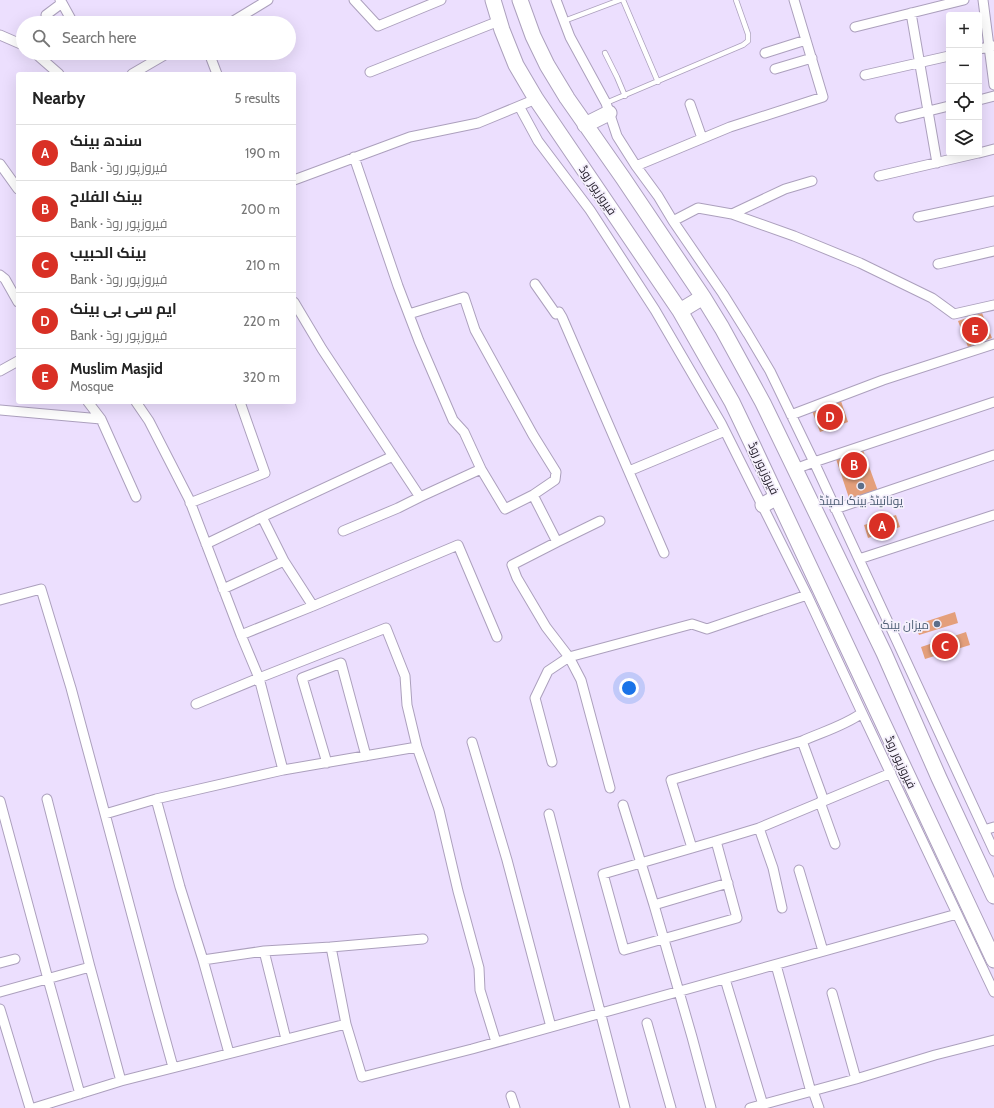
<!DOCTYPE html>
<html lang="en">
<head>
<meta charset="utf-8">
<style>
  :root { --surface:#fff; --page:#f6f6f6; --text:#222; --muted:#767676; --line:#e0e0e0; --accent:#d93025 }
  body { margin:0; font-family:Cabin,Cairo,sans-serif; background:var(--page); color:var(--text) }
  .controls { position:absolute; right:12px; top:12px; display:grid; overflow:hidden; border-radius:4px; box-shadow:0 4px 16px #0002 }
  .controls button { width:36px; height:36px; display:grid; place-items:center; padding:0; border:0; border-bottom:1px solid var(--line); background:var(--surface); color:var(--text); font:20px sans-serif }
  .you { position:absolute; left:629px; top:688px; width:14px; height:14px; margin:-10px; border:3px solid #fff; border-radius:50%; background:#1a73e8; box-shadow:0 0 0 6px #1a73e833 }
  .badge { display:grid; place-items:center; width:26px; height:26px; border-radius:50%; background:var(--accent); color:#fff; font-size:13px; font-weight:700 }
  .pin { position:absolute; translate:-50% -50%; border:2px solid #fff; box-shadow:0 1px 4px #0006 }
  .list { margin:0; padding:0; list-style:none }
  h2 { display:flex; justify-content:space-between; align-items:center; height:52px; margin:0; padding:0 16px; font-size:17px }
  h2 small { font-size:13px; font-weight:400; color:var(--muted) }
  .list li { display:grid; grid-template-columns:26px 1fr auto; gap:12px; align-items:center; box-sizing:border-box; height:56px; padding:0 16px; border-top:1px solid var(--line) }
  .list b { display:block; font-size:15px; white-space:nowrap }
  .list p { margin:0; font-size:13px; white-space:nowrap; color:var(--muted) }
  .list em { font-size:13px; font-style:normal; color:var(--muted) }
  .icon { flex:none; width:22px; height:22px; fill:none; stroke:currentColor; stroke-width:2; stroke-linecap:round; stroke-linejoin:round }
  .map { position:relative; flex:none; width:994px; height:1108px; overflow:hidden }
  .search { position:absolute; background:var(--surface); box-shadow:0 4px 16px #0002; left:16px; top:16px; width:280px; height:44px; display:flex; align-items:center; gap:10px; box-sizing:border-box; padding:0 14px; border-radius:22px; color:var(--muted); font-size:15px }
  .panel { position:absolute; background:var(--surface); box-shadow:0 4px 16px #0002; left:16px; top:72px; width:280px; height:332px; border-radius:4px }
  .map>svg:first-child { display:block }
</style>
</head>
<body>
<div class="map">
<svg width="994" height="1108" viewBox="0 0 994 1108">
  <rect width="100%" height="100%" fill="#ecdffe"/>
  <path fill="#e49f7b" d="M982 313 992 338 968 347 958 321Z
    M841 401 848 422 820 432 812 411Z
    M863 450 878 491 850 501 836 459Z
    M896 515 900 527 868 538 864 525Z
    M955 612 958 623 919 635 915 625Z
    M966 632 970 645 925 659 921 647Z"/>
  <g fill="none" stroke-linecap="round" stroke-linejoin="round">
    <g stroke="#aca0bd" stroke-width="6">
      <path id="service" d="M623 0 658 82
        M564 21 620 0
        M605 53 617 77 625 96
        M606 103 743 45 748 41V34L736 0"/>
    </g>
    <g stroke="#aca0bd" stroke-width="11">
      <path id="minor" d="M354 0 378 26 441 0
        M556 0 570 37 606 103 617 136 636 166 658 196 673 221 723 294 748 334 770 371 814 462 994 851
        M983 0 994 85
        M62 3 73 23
        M911 13 937 163
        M53 23 46 15 62 3 60 0
        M230 23 268 0
        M855 27 964 0
        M0 35 23 45
        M979 49 994 46
        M35 53 59 74
        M209 53 217 74
        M765 53 806 40
        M775 69 812 58
        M370 72 499 21
        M132 74 168 53
        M865 75 949 56
        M979 100 994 96
        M690 104 702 138
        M519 106 538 141 590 210 655 310 721 423 807 595 862 713 994 992
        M900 118 949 106
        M979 153 994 149
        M0 164 18 189
        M636 166 730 127 823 97 794 0
        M879 176 978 153
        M294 180 410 137 478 123 536 99
        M732 214 785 189 812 181
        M918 217 994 201
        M673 221 698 208 732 214 794 236 860 263 932 298 954 314 994 305
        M938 264 994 251
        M0 275 5 279 18 302
        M535 284 556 314 559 312 562 317 664 553
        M294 302 322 349 420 497
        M409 314 464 297 475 330 533 435 556 472 555 480 533 495
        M0 371 18 361
        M88 402 101 419 136 497
        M136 402 149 421 189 499 241 635
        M0 410 101 419
        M791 415 883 380 994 344
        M481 469 505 509 533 495 557 542 600 521
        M795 469 814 462 994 402
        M629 471 725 431
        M190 503 265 473 240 402
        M835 509 994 455
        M262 517 393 456
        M343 531 398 508 420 497 481 469 464 432 453 420 419 341 398 286 354 157
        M557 542 512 565 517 578 546 627 569 657 581 680 610 788
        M206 544 262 517 284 561 223 589
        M859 559 994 515
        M284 561 313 606
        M0 600 41 589 71 688 105 814 156 799 283 770
        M196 704 259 678 283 770 417 747 439 810 458 891 479 968 480 990 496 1042
        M802 741C822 732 844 726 862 713
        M472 742 507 860 551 1027
        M417 747 407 705 405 676 386 628 259 678 241 635 313 606 458 545 497 637
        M552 762 535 698 548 671 569 657 692 624 707 629 807 595
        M327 763 302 678 341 663 366 756
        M47 799 90 967
        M156 799 180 887 203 960
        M0 801 48 979 80 1094
        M820 802 835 844
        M623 805 654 905 728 883
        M105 814 157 1009 173 1067
        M549 814 625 1108
        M759 828 773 868 782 908
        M984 830 994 827
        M716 841 737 918 624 950 603 874 716 841 759 828 891 773
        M692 848 671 780 802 741 824 801
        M799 870 823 951
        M654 905 692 1037 711 1108
        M264 951 286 1039
        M0 963 15 959
        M776 965 811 1092
        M725 979 763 1105
        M0 992 90 967 121 1081 34 1108
        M832 993 856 1079
        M0 1009 30 1108
        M647 1023 671 1108
        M346 1024 362 1077 472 1049 957 914
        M229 1053 203 960 264 951 331 947
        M121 1081 346 1024 331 947 423 939
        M813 1091 819 1108
        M511 1096 515 1108
        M750 1108 856 1079 935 1055 994 1040"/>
    </g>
    <g stroke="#aca0bd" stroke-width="17">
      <path id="trunk" d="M493 0 502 30 516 65 536 99 680 311 732 402 754 448 994 960
        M520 0 533 36 547 65 567 98 623 178 703 297 722 328 763 403 884 653 939 778 994 896
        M585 125 609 113
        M680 311 703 297
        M763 505 777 497"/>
    </g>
    <use href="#service" stroke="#fff" stroke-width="4.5"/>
    <use href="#minor" stroke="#fff" stroke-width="9"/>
    <use href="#trunk" stroke="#fff" stroke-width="15"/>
  </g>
  <g fill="#5c6f8a" stroke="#f5f0fc" stroke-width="1.5">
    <circle cx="861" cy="486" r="4"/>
    <circle cx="937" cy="624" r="4"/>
  </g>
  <g text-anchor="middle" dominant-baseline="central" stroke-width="3.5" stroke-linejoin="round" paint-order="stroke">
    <g font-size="12" fill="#231e2a" stroke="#f5f0fc">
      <text transform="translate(598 190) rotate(56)">فیروزپور روڈ</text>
      <text transform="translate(764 468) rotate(65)">فیروزپور روڈ</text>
      <text transform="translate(901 762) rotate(65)">فیروزپور روڈ</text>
    </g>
    <g font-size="12" fill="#4e5e75" stroke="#f5f0fc">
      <text x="861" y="500">یونائیٹڈ بینک لمیٹڈ</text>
      <text x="929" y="624" text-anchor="end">میزان بینک</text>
    </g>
  </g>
</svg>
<div class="controls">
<button>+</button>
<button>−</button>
<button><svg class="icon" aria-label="locate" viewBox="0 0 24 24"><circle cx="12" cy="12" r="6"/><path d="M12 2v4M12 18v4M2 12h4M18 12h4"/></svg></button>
<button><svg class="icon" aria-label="layers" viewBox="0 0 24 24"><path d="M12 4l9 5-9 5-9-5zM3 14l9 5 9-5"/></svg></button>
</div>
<div class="you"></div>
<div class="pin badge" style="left:882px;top:526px">A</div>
<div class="pin badge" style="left:854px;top:465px">B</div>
<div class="pin badge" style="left:945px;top:646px">C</div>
<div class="pin badge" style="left:830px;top:417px">D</div>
<div class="pin badge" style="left:975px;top:330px">E</div>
<div class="search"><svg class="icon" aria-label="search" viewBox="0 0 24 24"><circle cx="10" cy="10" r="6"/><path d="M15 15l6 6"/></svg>Search here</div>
<section class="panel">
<h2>Nearby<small>5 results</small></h2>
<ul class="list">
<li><span class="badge">A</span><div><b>سندھ بینک</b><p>Bank · فیروزپور روڈ</p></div><em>190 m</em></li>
<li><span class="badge">B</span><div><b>بینک الفلاح</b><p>Bank · فیروزپور روڈ</p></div><em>200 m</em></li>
<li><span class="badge">C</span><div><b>بينک الحبيب</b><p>Bank · فیروزپور روڈ</p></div><em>210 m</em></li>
<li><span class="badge">D</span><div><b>ایم سی بی بینک</b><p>Bank · فیروزپور روڈ</p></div><em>220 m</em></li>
<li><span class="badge">E</span><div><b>Muslim Masjid</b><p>Mosque</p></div><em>320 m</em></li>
</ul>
</section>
</div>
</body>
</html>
